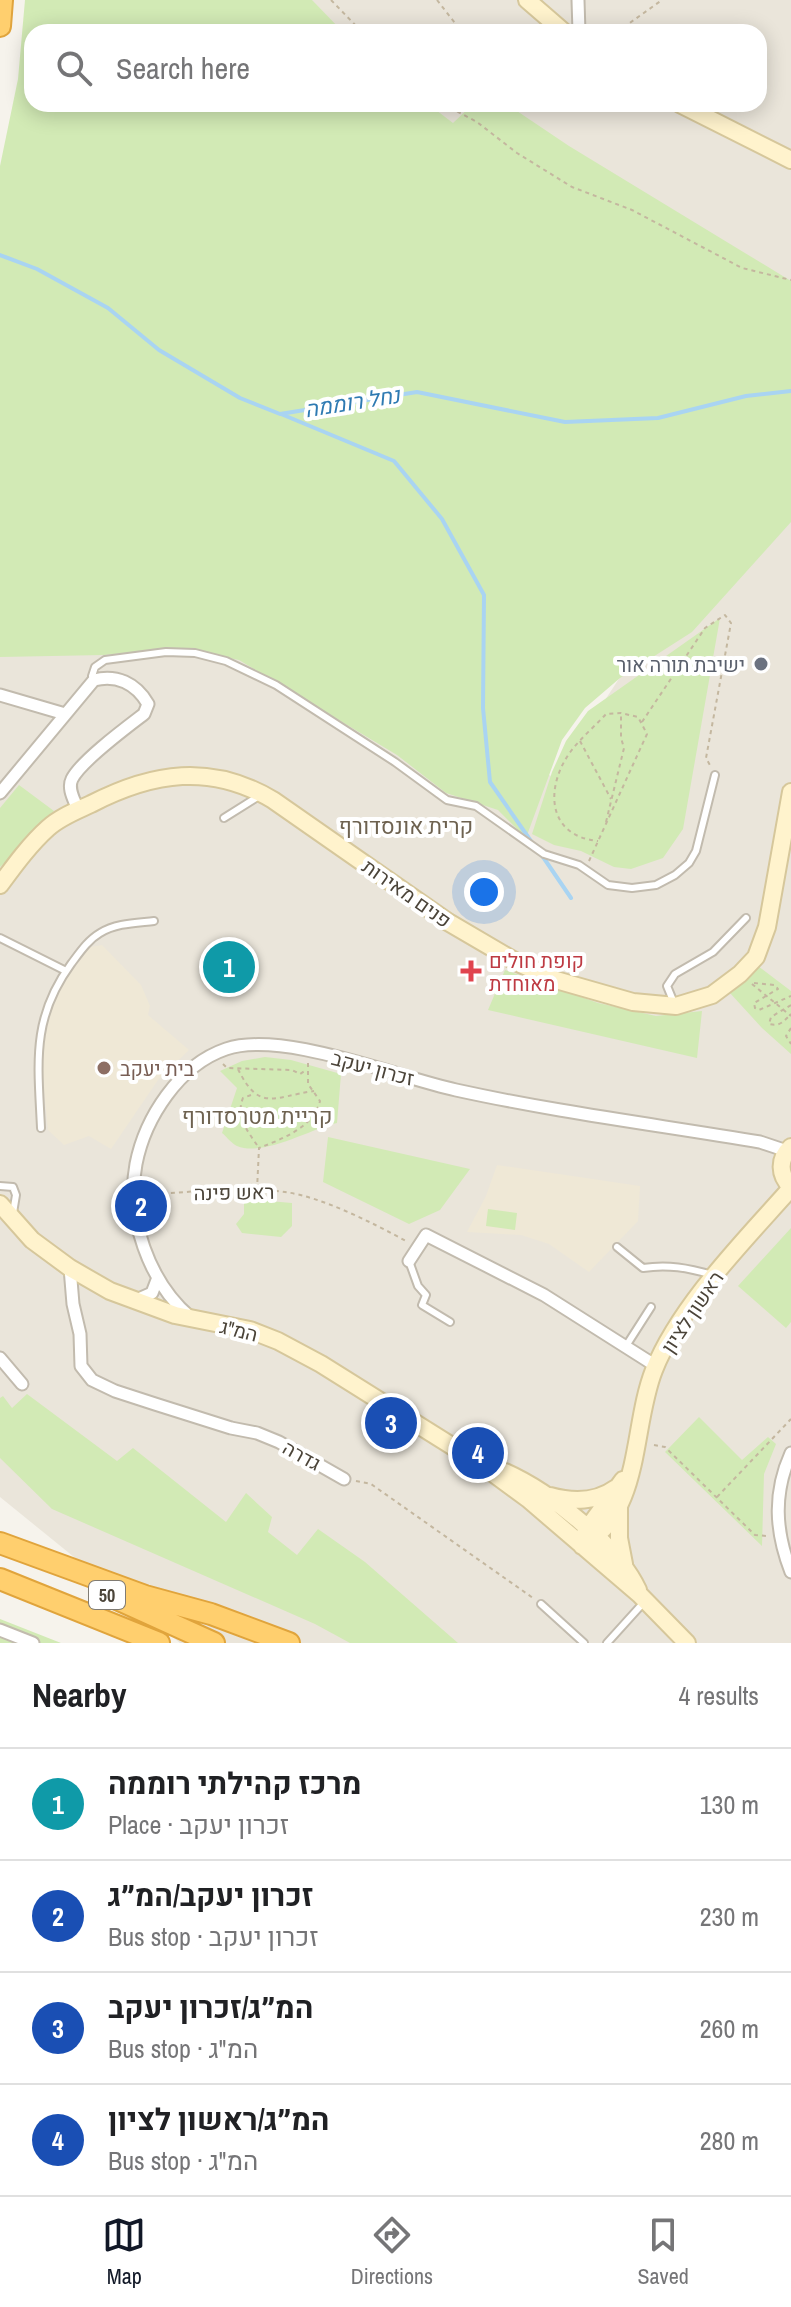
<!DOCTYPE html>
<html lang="en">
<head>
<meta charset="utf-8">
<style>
  :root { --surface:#fff; --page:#f6f6f6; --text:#202124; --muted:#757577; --line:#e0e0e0; --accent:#111827 }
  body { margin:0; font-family:"Archivo Narrow",Heebo,sans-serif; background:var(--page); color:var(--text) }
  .you { position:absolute; left:484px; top:892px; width:28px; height:28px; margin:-20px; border:6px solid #fff; border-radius:50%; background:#1a73e8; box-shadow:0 0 0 12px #1a73e833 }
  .badge { display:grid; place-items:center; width:52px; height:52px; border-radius:50%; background:var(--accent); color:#fff; font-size:26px; font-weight:700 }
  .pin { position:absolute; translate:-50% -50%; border:4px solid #fff; box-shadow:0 2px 8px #0006 }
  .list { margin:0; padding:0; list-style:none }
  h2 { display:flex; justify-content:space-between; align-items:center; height:104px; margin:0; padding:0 32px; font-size:34px }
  h2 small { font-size:26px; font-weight:400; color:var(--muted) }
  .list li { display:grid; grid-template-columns:52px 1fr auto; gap:24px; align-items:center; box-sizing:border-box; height:112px; padding:0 32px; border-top:2px solid var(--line) }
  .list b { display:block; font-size:30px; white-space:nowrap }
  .list p { margin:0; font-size:26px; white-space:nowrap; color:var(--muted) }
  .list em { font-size:26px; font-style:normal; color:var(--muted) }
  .icon { flex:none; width:44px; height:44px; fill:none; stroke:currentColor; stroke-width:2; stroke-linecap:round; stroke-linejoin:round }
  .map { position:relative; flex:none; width:791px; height:1643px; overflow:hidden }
  .search { position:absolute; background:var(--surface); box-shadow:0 4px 20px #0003; left:24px; right:24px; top:24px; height:88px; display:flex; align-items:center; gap:20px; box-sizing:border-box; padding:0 28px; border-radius:24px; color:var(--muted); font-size:30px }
  .sheet { height:552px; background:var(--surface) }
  nav { display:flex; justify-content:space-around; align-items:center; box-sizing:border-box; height:112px; border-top:2px solid var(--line); background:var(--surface); font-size:22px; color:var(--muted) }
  nav a { display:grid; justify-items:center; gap:4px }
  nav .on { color:var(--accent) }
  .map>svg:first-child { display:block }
</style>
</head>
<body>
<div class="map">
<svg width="791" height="1643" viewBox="0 0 791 1643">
  <rect width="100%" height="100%" fill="#f6f3ec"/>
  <path fill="#eae5da" d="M238 0H791V383L363 104H759V32H256Z
    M791 416V1643H180L0 1497V593L202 550 554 778Z"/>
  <path fill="#efe8d6" d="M102 945 141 985 150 1006 148 1015 189 1050 158 1080 111 1149 89 1136 64 1145 48 1130 41 1060 47 1011 63 983 90 947Z
    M497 1165 640 1186 638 1221 589 1272 549 1244 521 1235 467 1232 486 1196Z"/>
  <path fill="#d2eab5" d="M25 0H312L343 32H32V104H428L453 123 473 104 511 107 569 146 791 281V522L692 632 620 678 585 708 562 740 526 838 498 810 446 793 397 755 239 660 174 648 104 655 0 657V166L18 79Z
    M720 618 683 829 663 858 631 869 614 867 581 851 554 845 532 834 552 772 566 741 588 711Z
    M19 785 54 811 32 831 14 855 0 867V808Z
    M758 966 791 991V1054L762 1028 730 993Z
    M505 970 598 1003 656 1016 702 1011 697 1058 488 1010Z
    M265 1057 291 1060 341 1074 337 1123C310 1129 264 1157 237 1146 232 1144 226 1136 222 1133L237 1088 220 1071 242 1061Z
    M328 1137 470 1169 440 1210 409 1224 323 1182Z
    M244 1199 292 1203V1226L281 1237 242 1233 236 1224 244 1214Z
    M488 1209 517 1213 515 1230 486 1226Z
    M791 1228V1322L786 1328 738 1286Z
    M27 1394 117 1461 133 1448 226 1522 246 1493 272 1517 268 1532 297 1555 318 1529 365 1562 458 1643H350L315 1624 52 1509 0 1458V1398L3 1396 12 1408Z
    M699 1417 742 1460 768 1437 776 1444 764 1474 762 1546 665 1452Z
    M0 1619 61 1643H0Z"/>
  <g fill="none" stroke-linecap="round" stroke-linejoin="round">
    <path stroke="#a9d4f2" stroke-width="4" d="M0 255 37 269 108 308 159 350 240 398 280 414 417 392 565 422 658 418 746 396 791 391
      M281 414 394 461 442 519 484 595 483 708 490 782 533 844
      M541 854 571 898"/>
    <g stroke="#c2bbae" stroke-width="10">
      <path id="lane" d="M94 680 92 676 95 667 105 660 166 652 195 653 226 661 276 685 395 762 447 800 476 806 544 854 579 865 608 885 632 888 656 885 675 875 689 863 696 851 715 775
        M224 818 259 796
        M0 938 66 971
        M674 1003 667 986 675 974 713 952 746 918
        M41 1128C38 1063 31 1019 71 964 80 952 88 940 100 933 116 923 136 923 154 921
        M0 1186 13 1187 16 1195 13 1213
        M617 1247 643 1268C668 1264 688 1268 713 1275
        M409 1261 418 1286 426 1295 422 1305 450 1322
        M626 1346 651 1307
        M541 1604 584 1643
        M607 1643 645 1601"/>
    </g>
    <g stroke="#c2bbae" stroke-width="15">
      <path id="street" d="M578 0 579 32
        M0 695 65 714
        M0 793 94 680C116 674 136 683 148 704L144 714C127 727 81 761 72 779 67 789 75 801 78 810
        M409 1261 426 1235 544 1295 656 1366
        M70 1268 73 1304 80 1334 81 1366 92 1380 115 1391 155 1404 231 1428 257 1433 279 1442 344 1479
        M134 1301 152 1293 157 1280
        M190 1317C149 1282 126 1217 136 1164 145 1118 179 1065 226 1049 283 1030 396 1077 456 1090 556 1112 659 1125 760 1142L787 1151
        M0 1358 22 1384
        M791 1453C773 1493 775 1531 791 1572
        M0 1630 33 1643"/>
    </g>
    <g stroke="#d6c79b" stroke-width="20">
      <path id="secondary" d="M527 0 564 32
        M680 104 791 160
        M0 885C14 866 30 844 48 828 60 817 76 811 91 804 153 772 211 763 273 800L448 922 518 963 556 980 633 1002 676 1006 712 995 740 974 756 957 767 927 791 792
        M791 1147C778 1159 779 1175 791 1187
        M0 1204 32 1240 70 1268 110 1291 175 1315 250 1330 278 1341 321 1364 479 1463 528 1499 640 1595 687 1643
        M505 1472C550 1492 617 1545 638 1590
        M550 1496C572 1502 597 1502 616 1488
        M619 1508V1538L624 1564
        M584 1536 587 1529 623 1480
        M582 1546C643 1511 631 1428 654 1370 680 1305 745 1240 791 1188"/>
    </g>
    <g stroke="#e0a43c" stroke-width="24">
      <path id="highway" d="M0 26 2 0
        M0 1543 145 1596 211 1614 289 1643
        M0 1579 159 1643
        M108 1595 214 1643"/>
    </g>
    <path stroke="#c4b79f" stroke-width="2" stroke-dasharray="4 4" stroke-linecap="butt" d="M331 0 362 32
      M437 0 462 32
      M617 32 662 0
      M443 104 477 122 517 153 572 187 632 210 742 268 791 280
      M642 722 705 628 725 615 731 623 706 758 711 767
      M580 741 611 799
      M606 822 624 748 621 738V715
      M589 861 647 734 638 717 621 713 606 714C595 726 581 738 571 751 545 786 546 836 598 841
      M754 983 775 985 778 989 754 1003 755 1008 759 1010 791 996
      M752 984 791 1016
      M791 1005 771 1017 769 1024C780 1027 784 1021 791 1014
      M791 1028 786 1036 791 1044
      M223 1064 227 1068 292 1070 300 1074 306 1070
      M238 1069C259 1112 273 1097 314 1091
      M251 1095 243 1098C235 1117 249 1133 259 1148
      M257 1190 259 1148C282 1139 314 1127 320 1101L308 1084V1062
      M147 1194C192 1193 240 1185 285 1192 322 1197 373 1223 406 1241
      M654 1445 665 1447 755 1535 767 1536
      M356 1481 371 1484 533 1598
      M717 1497 791 1419"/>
    <use href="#lane" stroke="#fff" stroke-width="6"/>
    <use href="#street" stroke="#fff" stroke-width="11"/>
    <use href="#secondary" stroke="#fff3cd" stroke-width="16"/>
    <use href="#highway" stroke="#ffcf6e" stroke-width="20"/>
  </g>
  <circle fill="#6b7280" stroke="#fff" stroke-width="3" cx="761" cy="664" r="8"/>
  <path fill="#e0444e" stroke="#fff" stroke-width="3" d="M467 959h8v8h8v8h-8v8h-8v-8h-8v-8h8z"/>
  <circle fill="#8d6e63" stroke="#fff" stroke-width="3" cx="104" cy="1068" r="8"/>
  <g text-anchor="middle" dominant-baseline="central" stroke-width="8" stroke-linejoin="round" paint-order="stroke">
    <rect fill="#fff" stroke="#817c74" stroke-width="2" x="89" y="1581" width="36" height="28" rx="6"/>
    <g font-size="18" font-weight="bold" fill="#4b4439">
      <text x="107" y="1595">50</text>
    </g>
    <g font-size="20" fill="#5b616d" stroke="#fff" text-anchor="end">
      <text x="745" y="664">ישיבת תורה אור</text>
    </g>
    <g font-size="20" fill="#4b4439" stroke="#fff">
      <text transform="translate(407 893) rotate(35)">פנים מאירות</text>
      <text transform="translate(373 1068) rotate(15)">זכרון יעקב</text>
      <text transform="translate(234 1192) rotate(-1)">ראש פינה</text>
      <text transform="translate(692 1312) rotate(-56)">ראשון לציון</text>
      <text transform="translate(239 1330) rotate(14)">המ"ג</text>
      <text transform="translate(302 1455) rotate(29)">גדרה</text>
    </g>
    <g font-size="20" fill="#be3a42" stroke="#fff" text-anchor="start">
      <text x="489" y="960">קופת חולים<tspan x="489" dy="23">מאוחדת</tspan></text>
    </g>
    <g font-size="20" fill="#785e54" stroke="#fff" text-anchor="start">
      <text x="120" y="1068">בית יעקב</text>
    </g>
    <g font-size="22" font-style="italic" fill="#2e7ab2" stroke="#fff">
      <text transform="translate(352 402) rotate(-9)">נחל רוממה</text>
    </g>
    <g font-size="22" fill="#6e6250" stroke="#fff">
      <text x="406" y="826">קרית אונסדורף</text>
      <text x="257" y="1116">קריית מטרסדורף</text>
    </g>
  </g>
</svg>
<div class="you"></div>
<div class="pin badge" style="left:229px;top:967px;background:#0f9aa8">1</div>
<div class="pin badge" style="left:141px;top:1206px;background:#1a4fb4">2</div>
<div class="pin badge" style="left:391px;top:1423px;background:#1a4fb4">3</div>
<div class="pin badge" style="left:478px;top:1453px;background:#1a4fb4">4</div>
<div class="search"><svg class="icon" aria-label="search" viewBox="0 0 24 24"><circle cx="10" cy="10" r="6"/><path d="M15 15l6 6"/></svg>Search here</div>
</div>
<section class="sheet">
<h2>Nearby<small>4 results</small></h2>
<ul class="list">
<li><span class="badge" style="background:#0f9aa8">1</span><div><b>מרכז קהילתי רוממה</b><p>Place · זכרון יעקב</p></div><em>130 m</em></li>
<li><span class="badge" style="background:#1a4fb4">2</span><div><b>זכרון יעקב/המ״ג</b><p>Bus stop · זכרון יעקב</p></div><em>230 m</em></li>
<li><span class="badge" style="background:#1a4fb4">3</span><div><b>המ״ג/זכרון יעקב</b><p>Bus stop · המ&quot;ג</p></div><em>260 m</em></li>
<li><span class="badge" style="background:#1a4fb4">4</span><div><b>המ״ג/ראשון לציון</b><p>Bus stop · המ&quot;ג</p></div><em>280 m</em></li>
</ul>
</section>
<nav>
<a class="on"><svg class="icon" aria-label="map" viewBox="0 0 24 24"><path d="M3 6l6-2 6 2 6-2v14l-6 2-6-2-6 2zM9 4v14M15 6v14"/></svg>Map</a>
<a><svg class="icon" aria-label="directions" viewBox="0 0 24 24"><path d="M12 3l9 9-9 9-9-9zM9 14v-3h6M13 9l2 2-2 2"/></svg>Directions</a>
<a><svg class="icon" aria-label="saved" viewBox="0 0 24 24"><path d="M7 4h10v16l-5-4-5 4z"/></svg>Saved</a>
</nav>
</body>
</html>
